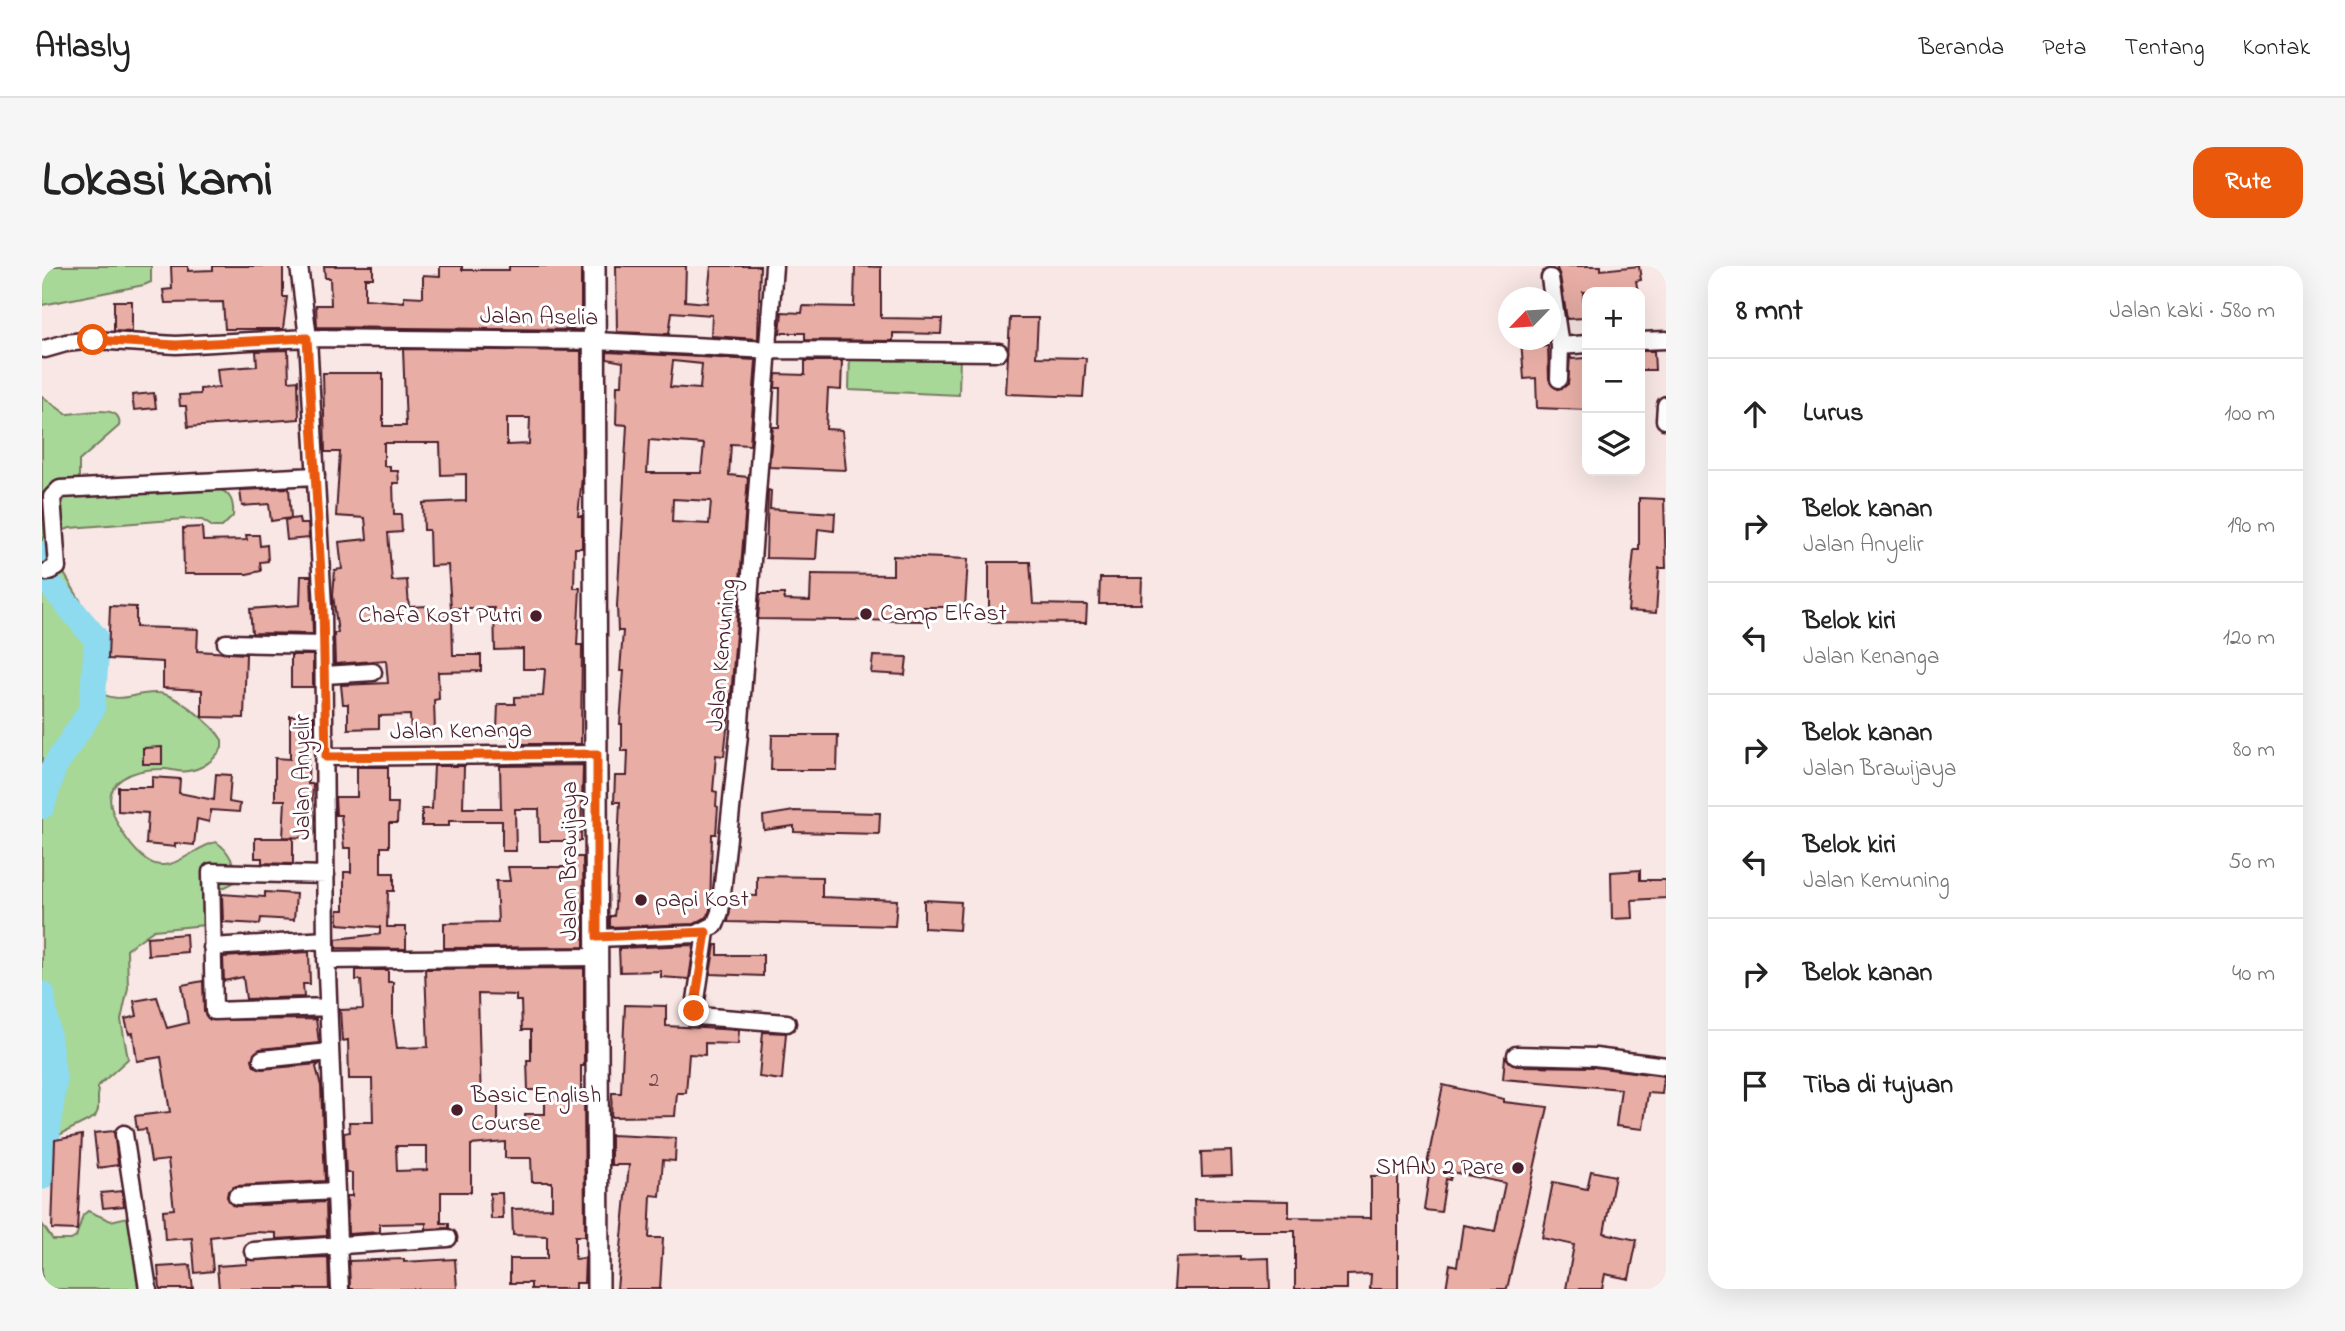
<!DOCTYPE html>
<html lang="id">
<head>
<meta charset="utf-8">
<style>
  :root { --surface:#fff; --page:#f6f6f6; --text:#222; --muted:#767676; --line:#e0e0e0; --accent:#ea580c }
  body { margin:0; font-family:"Indie Flower",sans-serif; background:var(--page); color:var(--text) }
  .controls { position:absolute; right:21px; top:21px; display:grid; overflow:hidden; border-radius:14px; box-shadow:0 7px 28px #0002 }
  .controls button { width:63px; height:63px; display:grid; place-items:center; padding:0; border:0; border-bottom:2px solid var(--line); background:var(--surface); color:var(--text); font:35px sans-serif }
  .compass { position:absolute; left:1456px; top:21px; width:63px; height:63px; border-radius:50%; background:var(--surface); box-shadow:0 7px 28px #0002; rotate:245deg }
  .stop { position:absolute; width:21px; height:21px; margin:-16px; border:5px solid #ea580c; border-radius:50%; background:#fff }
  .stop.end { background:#ea580c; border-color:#fff; box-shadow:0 2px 7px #0008 }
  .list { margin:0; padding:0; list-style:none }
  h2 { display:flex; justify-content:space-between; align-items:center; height:91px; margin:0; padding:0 28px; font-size:30px }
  h2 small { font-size:23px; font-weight:400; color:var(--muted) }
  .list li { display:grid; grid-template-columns:46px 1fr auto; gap:21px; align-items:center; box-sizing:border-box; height:112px; padding:0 28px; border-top:2px solid var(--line) }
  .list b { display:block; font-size:26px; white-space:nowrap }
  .list p { margin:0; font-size:23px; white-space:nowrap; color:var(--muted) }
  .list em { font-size:23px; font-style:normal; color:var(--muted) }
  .icon { flex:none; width:38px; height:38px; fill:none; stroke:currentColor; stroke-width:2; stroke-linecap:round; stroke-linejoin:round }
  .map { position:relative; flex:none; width:1624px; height:1023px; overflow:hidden; border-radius:21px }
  header { display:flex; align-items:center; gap:42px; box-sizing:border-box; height:98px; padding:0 35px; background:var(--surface); border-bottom:2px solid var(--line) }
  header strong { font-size:33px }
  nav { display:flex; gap:38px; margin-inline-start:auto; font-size:24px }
  .intro { display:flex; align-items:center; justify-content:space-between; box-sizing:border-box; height:168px; padding:0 42px }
  h1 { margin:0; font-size:49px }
  .button { padding:18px 32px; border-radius:21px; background:var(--accent); color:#fff; font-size:24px; font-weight:700 }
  main { display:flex; gap:42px; padding:0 42px }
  aside { flex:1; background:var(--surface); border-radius:21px; box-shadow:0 7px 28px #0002 }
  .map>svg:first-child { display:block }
</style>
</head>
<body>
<header>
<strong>Atlasly</strong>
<nav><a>Beranda</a><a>Peta</a><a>Tentang</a><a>Kontak</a></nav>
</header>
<div class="intro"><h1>Lokasi kami</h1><a class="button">Rute</a></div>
<main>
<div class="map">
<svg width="1624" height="1023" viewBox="0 0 1624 1023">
  <rect width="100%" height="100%" fill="#f8e7e4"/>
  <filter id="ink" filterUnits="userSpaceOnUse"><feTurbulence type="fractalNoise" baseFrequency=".0143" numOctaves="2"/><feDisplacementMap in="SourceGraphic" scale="14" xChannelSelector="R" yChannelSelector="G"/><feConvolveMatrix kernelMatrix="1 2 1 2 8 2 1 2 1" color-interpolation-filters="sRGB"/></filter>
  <g filter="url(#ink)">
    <path fill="#a7d898" stroke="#787c62" stroke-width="2" d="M1 0H109V16L102 19 0 39Z
      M808 87 918 89 917 129 807 124Z
      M0 130 24 148C39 148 82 136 77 160L37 195V211L43 222H175C189 227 192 236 191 250L180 261H171L160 254 143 253 28 262 17 266 13 292 42 341 55 374 51 423C79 441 88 426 115 427 134 427 171 459 180 474V482C172 494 161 503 146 505 137 507 128 502 119 503 93 503 58 514 71 547 77 563 90 584 105 594 129 611 152 580 174 576 187 584 194 600 195 615L177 624 163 659 112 664 85 683 86 722 79 754 86 793 56 820V844L53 851 11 872 4 883 0 911Z
      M46 945 69 955 94 949 106 1023H0V958L11 974H29L34 971 41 949Z"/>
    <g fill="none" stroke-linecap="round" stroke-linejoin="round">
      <path stroke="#8edaef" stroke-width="26" d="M0 288 3 312 55 374 50 443 12 501 0 540
        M0 728 12 815 0 911"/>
    </g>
    <path fill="#e8aea5" stroke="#4a1f2b" stroke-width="2" fill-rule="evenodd" d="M129 0H146V5L171 4V0H241V31H245L241 63H183L181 36 123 37 121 24 130 23Z
      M282 0H331V12H323V33L362 36V30L381 31V9L398 10V0H420V4H467V0H539V64L275 61 274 39H289L288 12H283Z
      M574 0H644L643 35 665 37 669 0H718L716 73 669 70 670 49 630 46 627 68 575 66Z
      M813 0 839 1V52L900 53 899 68 851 67V75L763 74V67H738L740 46 760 47 761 40 812 41Z
      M1514 0H1559V4L1597 0 1599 14 1594 15 1596 26H1541L1542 52 1525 53 1518 10Z
      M72 35H90V66L72 65Z
      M968 52H996L994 91 1044 92 1041 131 964 128Z
      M1479 74H1497L1498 81 1506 80 1507 113 1516 123 1526 118 1528 90 1530 93 1543 92 1545 144 1495 142 1494 112 1482 113Z
      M361 83 539 85 540 211 536 250H540V282H533L532 322H538L535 379H540L539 478H470V464L455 463 456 438H473V431L501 430 503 403H481V383L453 384 452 342H409L406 299 388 300 387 264H382L381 237 424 235V208L399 209 398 177H342V200H348V205H356L357 217H351L352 248H359L360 266 346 267 350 315 365 314 367 341 385 340 386 350 410 349 411 389H439V405L396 406 397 433 392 434 393 467 369 468 368 449 337 450V462L306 463V438H301L299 419 346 417 344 394 293 398 292 367H296L291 329 293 304 300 303 297 276 325 273 323 252 294 250 298 186H283L281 107H341V160H364ZM465 152H488L487 178 465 179Z
      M246 84 247 115 256 114 257 153 146 161 144 140H138L137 129 158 128V123L177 121 175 103 215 100 214 85Z
      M1598 85H1612L1613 104H1598Z
      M565 86 714 94 708 179 689 178 687 209 706 211 690 419 682 490 674 489 671 525 675 526 674 540 676 541 674 568H670L668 644 665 651 652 658 568 661V650H572L573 642 578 536H572L573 510H585L586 485H580V458H578L582 405H578L581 365H576L575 340 585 159 574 158 575 119H580L581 96 565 93ZM631 95 660 98 658 123 628 121ZM607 174 662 178 659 207H605ZM631 233 669 235 667 258 630 256Z
      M763 95H800L799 124 786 123 784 163 800 164 804 204 727 201 731 161H737L738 122H733L734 108 763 109Z
      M112 127 114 142 92 144 90 129Z
      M247 222 249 252 229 255 227 238 200 240 198 224Z
      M726 224 729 225 728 243 793 247 792 265 776 263 774 293 724 292Z
      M1597 232 1622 233 1624 302H1617L1614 347 1586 345 1592 284H1597Z
      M257 252 258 258H266L267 272 245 274 243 254Z
      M160 261 161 275 205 274 204 269H217L218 280 225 279 226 295 218 296 219 305 205 308H142L141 262Z
      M851 290 926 293 923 341H880V355L716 353 718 328H742V334L768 335 769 308 851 309Z
      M947 296H988L991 338 1045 339 1044 357 947 356Z
      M259 310H269L271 368 210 367 208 343 258 339Z
      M1058 312H1100L1099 338H1057Z
      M68 340 94 341V361L156 363 155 385 204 388 202 452 160 451V424L121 422V396L66 393Z
      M249 389H271V421H249Z
      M831 390 865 391 863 409 829 407Z
      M248 450H271V473H267L266 518H271L269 572 241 571 243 534H233V492L248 493Z
      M730 469H796L795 504H729Z
      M120 481V498H101V482Z
      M541 499 539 575H498L497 543H473L474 585H460V555H407V560H380V543H390L392 500H422L421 542H459L458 500Z
      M315 501H346V537H356L355 557H347V581H339V607H352V625H346L345 661H364V683L294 682V673L338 668V661L296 658V644H302V606H309V582H302L299 549H294L293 531H315Z
      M174 508 189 509 187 536 198 538 197 546 169 544 167 556 155 553 152 579 133 577V581L104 578 106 547 76 545V521H110V511L138 513 137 527 172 534Z
      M752 545 838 547 837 568 752 566V560L722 564 721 550Z
      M213 572H251V598L220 597V592H213Z
      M530 591H541L542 681 402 682V657L456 656 454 615H468L466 601H530Z
      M1598 604V614H1624V632L1590 634 1591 652 1570 653 1569 606Z
      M715 610 780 611V631L855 634 853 660 686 656 690 629 715 630Z
      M223 626 254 628 252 654 219 652 218 658 181 656 180 628 223 631Z
      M882 634 919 636 917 664 882 662Z
      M144 668 145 686 106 689 105 671Z
      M652 679 647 713 619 711V705L578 706 577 682Z
      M673 679H676V689H721V710L668 708Z
      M267 686 268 718H261L262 731 204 733 201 711 182 715 181 691Z
      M542 702V800H539V824H542L543 970H533V993L543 992 542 1017H533V1023H489V1017H468V993H505V970L471 969 470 943 510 942V916H490L489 892H463V876L429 879V926H399V957H407V962L384 963V957L338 958V966L306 968 305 930H310V907H304L302 867 308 866 307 856H331L330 813H307L306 774 300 775 298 744 321 743 319 714H314V704H346V716H351V753L355 782 386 781 383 703ZM436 728 474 729V735H479L480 764H489V794H485L486 824H503V848H483L484 859H456V838H439ZM354 880H385V904L355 905Z
      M161 715 162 746 168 754 274 753 277 777 218 783 210 793 212 800 220 803 277 798 274 801 279 820 283 915 194 920 186 925 185 931 190 939 196 940 284 936 285 970 234 973V967L213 966 168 971 171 1005 153 1007 150 972 123 974 121 944 132 943 126 894 109 896 104 863 95 864 93 850 128 846 119 791 95 795 91 767 87 768 83 753 95 750 92 735 115 731 125 762 146 757 140 719Z
      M583 739 624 740V760L697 764 696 778 663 777V789L647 788 644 827H635L633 850 569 851 570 827H579Z
      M721 766 744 767 740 814 717 811Z
      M1463 791 1474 800 1552 801 1622 810 1620 828 1606 827 1601 863 1574 860 1579 823 1461 813Z
      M1401 819 1462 833V836L1506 841 1465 1023H1404L1408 998 1415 1000 1421 959 1453 965 1463 917 1410 906 1408 914 1404 913 1399 946 1382 944 1387 909 1383 908Z
      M72 865 76 899 56 902 52 867Z
      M40 869 35 964 10 963 13 874Z
      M569 869 634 872 633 895 621 894 618 930 609 929 607 972H621L618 1023H575L587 899H569Z
      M1189 885 1190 909 1160 910 1159 886Z
      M1549 905 1573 910 1562 967 1595 974 1587 1013 1563 1008 1560 1023H1524L1532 979 1500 972 1511 916 1545 923Z
      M1329 910H1356V1023H1328L1329 1008 1305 1009V1023H1253V965H1153L1152 933 1247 935V951L1329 952Z
      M80 925 82 940 61 942 59 927Z
      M448 927H460L461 953H449Z
      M1198 990V993L1227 992 1228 1023H1132L1134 992Z
      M286 991 287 1023H177L175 1000 205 998V994Z
      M362 993V996L413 993 415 1023H308L307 995Z
      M148 999 151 1023H118L116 1001Z"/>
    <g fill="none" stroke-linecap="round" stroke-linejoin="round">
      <g stroke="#4a1f2b" stroke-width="21">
        <path id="minor" d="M257 0 266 72 281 341 284 683 298 1023
          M1508 12 1518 80 1517 113
          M1598 75 1624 74
          M1518 80 1545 78
          M3 83 24 77 51 74 134 79 266 72 554 75 727 84 957 86
          M1623 154 1624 139
          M5 306 15 301 10 231 18 223 274 210
          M184 377 282 379
          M283 409 331 406
          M284 491 555 488
          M284 609 169 606 172 745 286 741
          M664 666 653 741 655 750 745 757
          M555 672 655 668 673 659 678 646 697 469 732 0
          M170 681 284 674
          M284 694 554 691
          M1474 789 1553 791 1624 800
          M220 793 288 786
          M82 868 106 1023
          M195 930 294 925
          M211 985 406 972"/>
      </g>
      <g stroke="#4a1f2b" stroke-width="26">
        <path id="major" d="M552 0 556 1023"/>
      </g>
      <use href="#minor" stroke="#fff" stroke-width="16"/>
      <use href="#major" stroke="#fff" stroke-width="21"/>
    </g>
  </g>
  <g fill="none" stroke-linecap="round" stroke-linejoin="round" filter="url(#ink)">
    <path stroke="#ea580c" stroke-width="9" d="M51 74 134 79 265 72 281 341 284 491 555 488V671L664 666 652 745"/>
  </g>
  <g fill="#4a1f2b" stroke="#fff" stroke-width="2.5">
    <circle cx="824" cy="348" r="7"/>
    <circle cx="494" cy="350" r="7"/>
    <circle cx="599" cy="634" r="7"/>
    <circle cx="415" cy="844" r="7"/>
    <circle cx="1476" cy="902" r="7"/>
  </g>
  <g text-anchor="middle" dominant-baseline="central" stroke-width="6" stroke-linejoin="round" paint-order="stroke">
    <g font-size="21" fill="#72434a">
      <text x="612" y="815">2</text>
    </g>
    <g font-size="24" fill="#4a1f2b" stroke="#fff">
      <text transform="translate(497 52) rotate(1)">Jalan Aselia</text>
      <text transform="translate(681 389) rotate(-85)">Jalan Kemuning</text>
      <text transform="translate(419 466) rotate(-1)">Jalan Kenanga</text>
      <text transform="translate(261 511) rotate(-90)">Jalan Anyelir</text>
      <text transform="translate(528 595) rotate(-90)">Jalan Brawijaya</text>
    </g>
    <g font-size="24" fill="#4a1f2b" stroke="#fff" text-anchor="start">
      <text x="838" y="348">Camp Elfast</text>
      <text x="480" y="350" text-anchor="end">Chafa Kost Putri</text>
      <text x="613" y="634">papi Kost</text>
      <text x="429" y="830">Basic English<tspan x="429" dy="28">Course</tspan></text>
      <text x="1462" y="902" text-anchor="end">SMAN 2 Pare</text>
    </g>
  </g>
</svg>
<div class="controls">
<button>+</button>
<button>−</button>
<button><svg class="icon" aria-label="layers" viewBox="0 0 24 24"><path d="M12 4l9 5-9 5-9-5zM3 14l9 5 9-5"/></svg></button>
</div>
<svg class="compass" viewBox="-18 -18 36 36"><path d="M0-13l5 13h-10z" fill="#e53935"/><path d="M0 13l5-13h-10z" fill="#767676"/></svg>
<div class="stop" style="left:51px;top:74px"></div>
<div class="stop end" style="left:652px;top:745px"></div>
</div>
<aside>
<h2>8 mnt<small>Jalan kaki · 580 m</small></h2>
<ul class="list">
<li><svg class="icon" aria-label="ahead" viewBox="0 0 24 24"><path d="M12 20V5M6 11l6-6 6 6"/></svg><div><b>Lurus</b></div><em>100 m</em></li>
<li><svg class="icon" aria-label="right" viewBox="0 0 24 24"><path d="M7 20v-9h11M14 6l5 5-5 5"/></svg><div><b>Belok kanan</b><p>Jalan Anyelir</p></div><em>190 m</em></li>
<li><svg class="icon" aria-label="left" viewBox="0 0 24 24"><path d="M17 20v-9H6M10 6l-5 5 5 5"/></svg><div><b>Belok kiri</b><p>Jalan Kenanga</p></div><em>120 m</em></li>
<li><svg class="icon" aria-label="right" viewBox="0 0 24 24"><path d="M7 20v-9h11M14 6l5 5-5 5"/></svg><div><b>Belok kanan</b><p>Jalan Brawijaya</p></div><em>80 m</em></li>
<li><svg class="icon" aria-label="left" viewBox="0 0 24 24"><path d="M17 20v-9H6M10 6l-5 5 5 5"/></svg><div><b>Belok kiri</b><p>Jalan Kemuning</p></div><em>50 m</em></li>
<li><svg class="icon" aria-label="right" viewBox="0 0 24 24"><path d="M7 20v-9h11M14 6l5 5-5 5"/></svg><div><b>Belok kanan</b></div><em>40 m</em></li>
<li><svg class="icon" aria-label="arrive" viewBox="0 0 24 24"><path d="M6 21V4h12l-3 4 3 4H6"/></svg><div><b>Tiba di tujuan</b></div></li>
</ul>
</aside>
</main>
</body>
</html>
